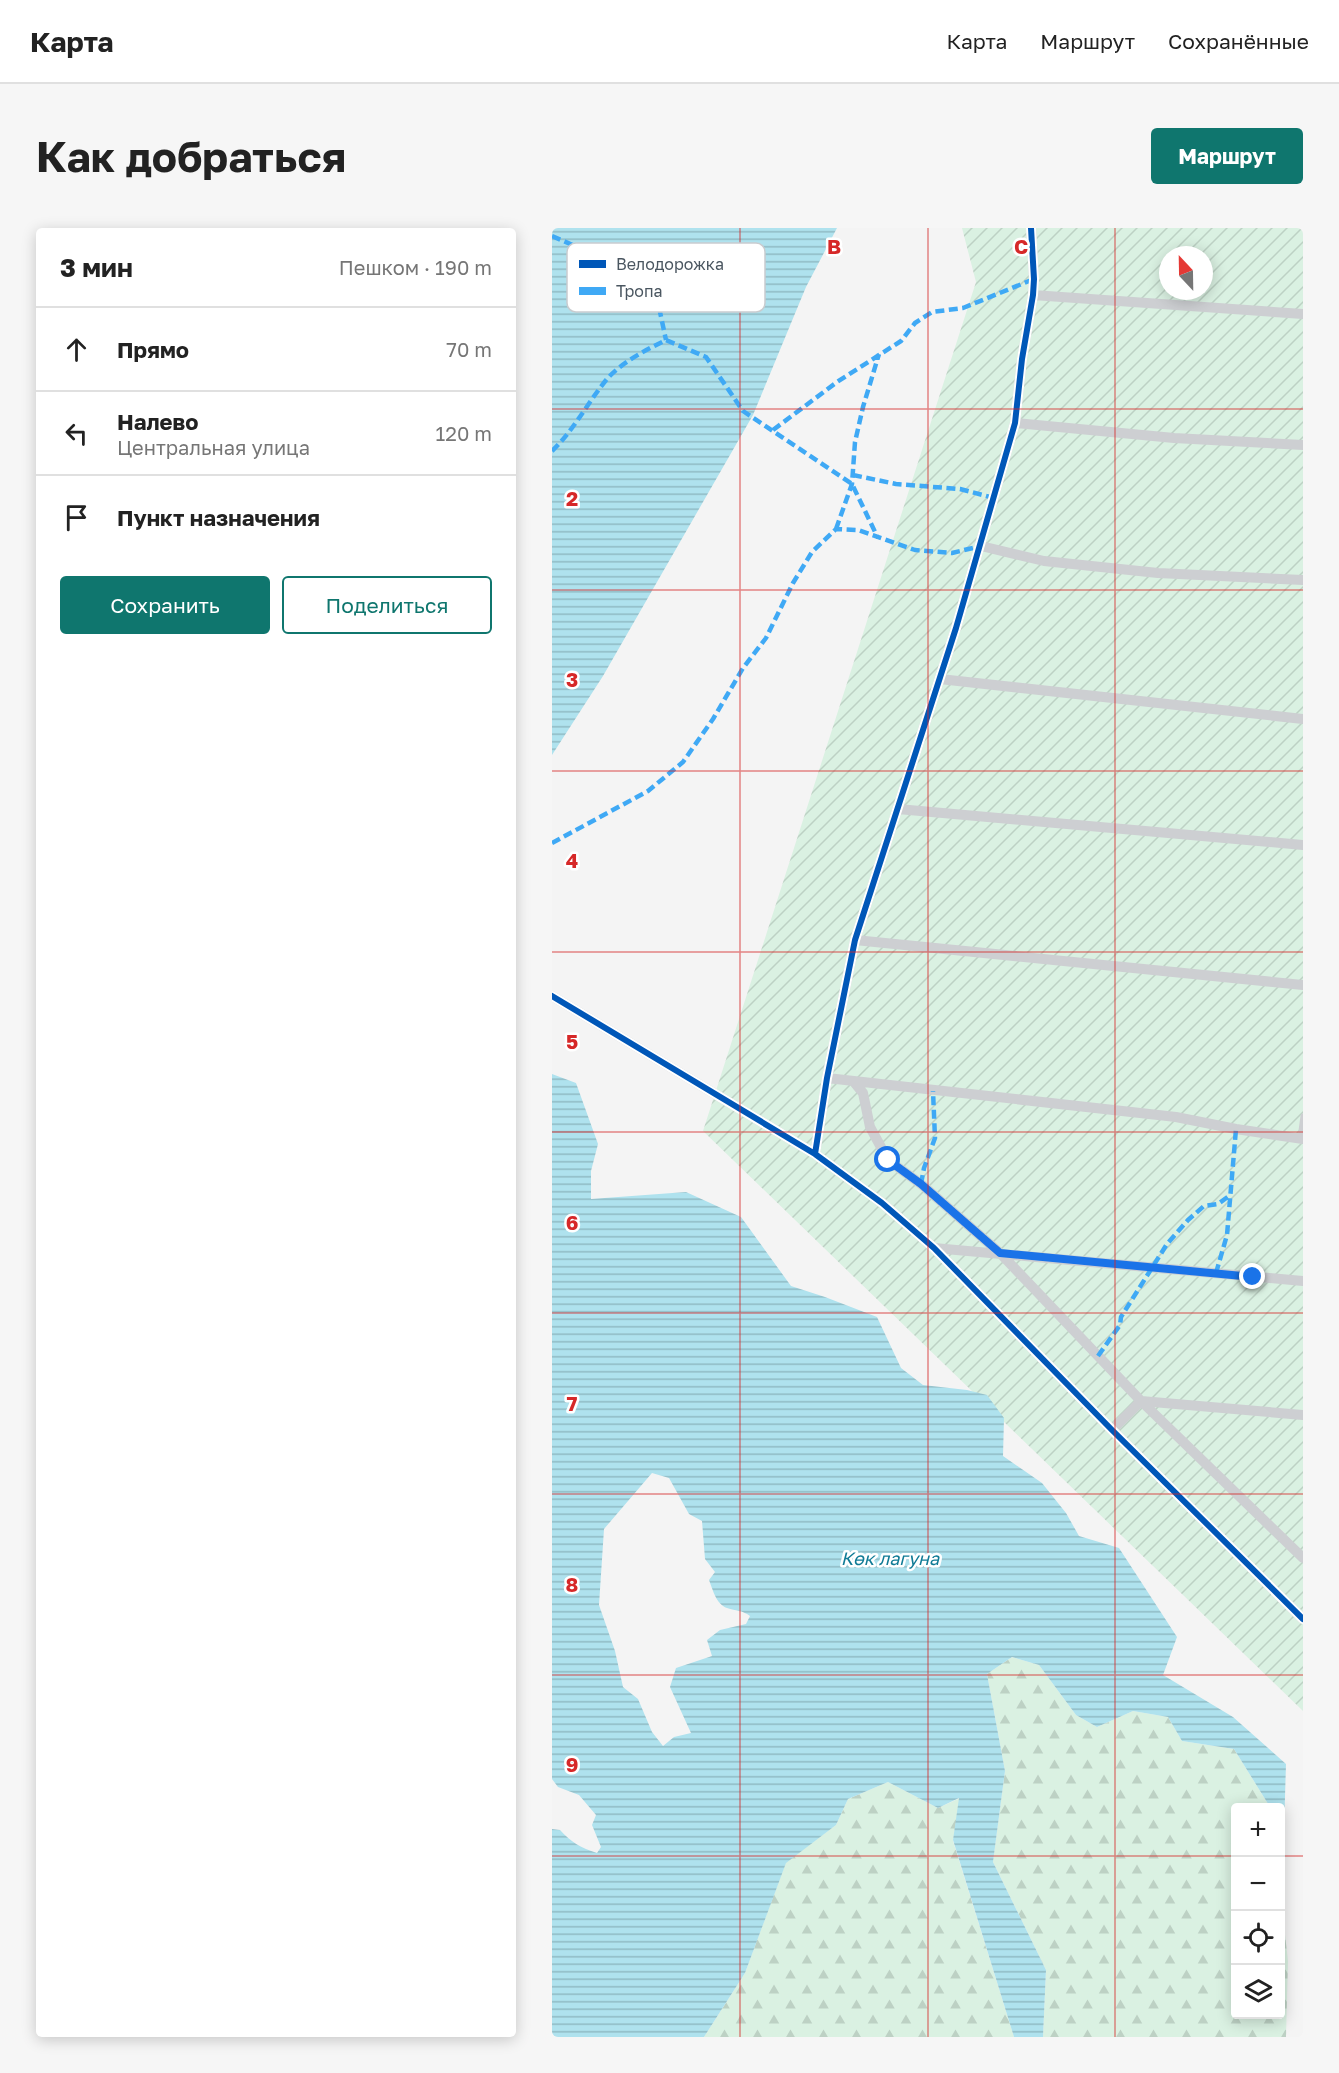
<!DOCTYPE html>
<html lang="ru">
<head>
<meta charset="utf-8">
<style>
  :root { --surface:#fff; --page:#f6f6f6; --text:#222; --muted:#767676; --line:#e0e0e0; --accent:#0f766e }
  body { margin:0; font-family:"Golos Text",sans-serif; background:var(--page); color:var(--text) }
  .controls { position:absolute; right:18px; bottom:18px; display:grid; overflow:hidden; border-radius:6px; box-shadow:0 3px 15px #0003 }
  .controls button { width:54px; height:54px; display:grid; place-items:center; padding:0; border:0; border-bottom:2px solid var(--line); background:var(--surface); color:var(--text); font:30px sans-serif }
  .compass { position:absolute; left:607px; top:18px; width:54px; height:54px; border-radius:50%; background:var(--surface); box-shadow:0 3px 15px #0003; rotate:338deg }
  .stop { position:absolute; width:18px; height:18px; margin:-14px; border:4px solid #1a73e8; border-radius:50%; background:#fff }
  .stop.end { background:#1a73e8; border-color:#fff; box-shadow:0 2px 6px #0008 }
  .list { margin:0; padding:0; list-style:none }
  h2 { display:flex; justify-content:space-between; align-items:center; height:78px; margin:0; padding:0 24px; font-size:26px }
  h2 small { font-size:20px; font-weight:400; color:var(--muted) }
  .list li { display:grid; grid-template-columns:39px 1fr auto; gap:18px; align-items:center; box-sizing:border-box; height:84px; padding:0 24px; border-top:2px solid var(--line) }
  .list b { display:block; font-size:22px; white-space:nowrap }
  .list p { margin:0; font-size:20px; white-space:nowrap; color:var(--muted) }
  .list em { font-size:20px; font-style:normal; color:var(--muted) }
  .actions { display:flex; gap:12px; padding:18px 24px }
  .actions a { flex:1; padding:14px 0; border:2px solid var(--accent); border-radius:6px; text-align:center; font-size:21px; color:var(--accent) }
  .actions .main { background:var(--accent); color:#fff }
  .icon { flex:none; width:33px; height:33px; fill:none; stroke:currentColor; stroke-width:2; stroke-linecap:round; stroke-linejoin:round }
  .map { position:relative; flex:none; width:751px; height:1809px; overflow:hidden; border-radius:6px }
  header { display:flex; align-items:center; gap:36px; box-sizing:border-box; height:84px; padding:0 30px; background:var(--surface); border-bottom:2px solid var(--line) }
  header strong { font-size:28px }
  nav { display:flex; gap:33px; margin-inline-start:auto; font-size:21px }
  .intro { display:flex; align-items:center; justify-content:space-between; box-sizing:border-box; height:144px; padding:0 36px }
  h1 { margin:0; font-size:42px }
  .button { padding:15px 27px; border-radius:6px; background:var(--accent); color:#fff; font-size:21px; font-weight:700 }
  main { display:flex; gap:36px; padding:0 36px }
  aside { flex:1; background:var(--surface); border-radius:6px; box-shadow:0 3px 15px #0003 }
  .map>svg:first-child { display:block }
</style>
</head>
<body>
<header>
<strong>Карта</strong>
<nav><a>Карта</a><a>Маршрут</a><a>Сохранённые</a></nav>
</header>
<div class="intro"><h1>Как добраться</h1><a class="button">Маршрут</a></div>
<main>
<aside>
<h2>3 мин<small>Пешком · 190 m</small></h2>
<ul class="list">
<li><svg class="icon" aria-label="ahead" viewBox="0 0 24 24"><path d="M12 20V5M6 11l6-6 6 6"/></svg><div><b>Прямо</b></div><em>70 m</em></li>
<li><svg class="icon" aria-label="left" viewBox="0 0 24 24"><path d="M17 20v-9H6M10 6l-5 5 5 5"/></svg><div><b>Налево</b><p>Центральная улица</p></div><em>120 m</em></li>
<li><svg class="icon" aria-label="arrive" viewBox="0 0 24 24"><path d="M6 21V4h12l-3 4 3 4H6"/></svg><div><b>Пункт назначения</b></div></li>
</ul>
<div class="actions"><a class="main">Сохранить</a><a>Поделиться</a></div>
</aside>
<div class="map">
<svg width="751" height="1809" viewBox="0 0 751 1809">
  <defs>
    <pattern id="forest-firs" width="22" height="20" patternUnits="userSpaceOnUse" patternTransform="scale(1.5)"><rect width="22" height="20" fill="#daf1e2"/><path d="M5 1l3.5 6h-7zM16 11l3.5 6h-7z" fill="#bdd1c4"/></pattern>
    <pattern id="garden-furrows" width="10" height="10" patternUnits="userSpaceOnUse" patternTransform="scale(1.5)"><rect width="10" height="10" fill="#daf1e2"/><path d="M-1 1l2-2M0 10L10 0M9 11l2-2" fill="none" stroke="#bdd1c4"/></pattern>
    <pattern id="water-rules" width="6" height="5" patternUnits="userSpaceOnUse" patternTransform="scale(1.5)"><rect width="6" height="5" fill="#afe2ee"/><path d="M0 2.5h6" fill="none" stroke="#90bac4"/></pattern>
  </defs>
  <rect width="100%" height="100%" fill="#f4f4f4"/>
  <path fill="url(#forest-firs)" d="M460 1429 487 1437 524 1487 545 1499 581 1483 616 1489 630 1513 682 1521 718 1579 684 1580V1786H728L729 1671 736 1733 734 1809H491L494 1742 441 1634 453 1543 435 1446Z
    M336 1554 386 1580 408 1570 401 1613 462 1809H152L193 1745 234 1634 284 1597 296 1571Z"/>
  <path fill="url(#garden-furrows)" fill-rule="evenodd" d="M410 0H751V1483L151 903 424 54ZM616 27H652V63H616Z"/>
  <path fill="url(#water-rules)" fill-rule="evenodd" d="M0 0H285L254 59 201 187 51 448 0 527Z
    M0 846 24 855 46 916 39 943V971L134 964 189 989 239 1058 273 1069 325 1089 349 1140 371 1157 415 1162 435 1167 452 1190 451 1228 490 1255 514 1285 527 1308 567 1320 625 1409 611 1447 681 1489 734 1536 730 1668 728 1580 718 1579 682 1521 630 1513 616 1489 581 1483 545 1499 524 1487 487 1437 460 1429 435 1446 453 1543 441 1634 494 1742 491 1809H462L401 1612 407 1570 386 1580 336 1554 296 1571 284 1597 234 1635 193 1745 152 1809H0V1601L8 1602C19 1614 29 1620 45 1625L49 1619 40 1597 44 1587 27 1567 6 1559 0 1551ZM100 1245 117 1250 137 1286 150 1293 153 1331 163 1344 157 1352C161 1362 164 1376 175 1380 184 1383 190 1382 198 1388L194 1396 168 1402 155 1412 160 1428 124 1440 118 1459 139 1505 122 1509 111 1518 100 1504 86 1471 71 1459 63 1423 47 1377 52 1301Z"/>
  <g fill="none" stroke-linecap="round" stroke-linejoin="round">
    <path stroke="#cdcfd2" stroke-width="5" d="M748 910 751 888"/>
    <path stroke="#cdcfd2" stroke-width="10" d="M481 67 751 86
      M463 195 622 210 751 217
      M429 318 492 333 606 345 751 352
      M388 451 751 491
      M346 581 751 617
      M303 712 751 757
      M0 768 263 926 330 975 382 1020 560 1202 751 1391
      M275 850 624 889 684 901 751 911
      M302 854 311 865 318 899 336 932 369 956 448 1025 589 1173 751 1330
      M263 926 275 850 303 712 404 400 463 195 470 131 481 67 482 51 479 0
      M382 1020 751 1053
      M560 1202 589 1173 751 1187"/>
    <path stroke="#3fa9f5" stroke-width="4.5" stroke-dasharray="9 4.5" stroke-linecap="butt" d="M0 8 76 41 93 52 105 70 114 112
      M221 202 285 154 349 113 363 95 380 84 411 80 482 51
      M0 223C22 202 36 174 55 151 70 134 94 122 114 112L154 129 191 183 300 256 326 310
      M301 247 344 256 408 261 442 270
      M284 301 300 256 303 214 311 179 327 126
      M0 615 96 563 131 534 161 491 191 440 214 410 241 355 260 324 284 301 306 302 363 322 400 325 429 318
      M369 956 372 940 383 910 381 863
      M664 1045 675 1007 684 901
      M546 1128 568 1097 569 1089 615 1016 636 992 652 978 666 976 677 968"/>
    <g stroke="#fff" stroke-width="10">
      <path id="cycleway" d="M0 768 263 926 330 975 382 1020 560 1202 751 1391
        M263 926 275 850 303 712 404 400 463 195 470 131 481 67 482 51 479 0"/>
    </g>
    <use href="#cycleway" stroke="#0057b8" stroke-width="6"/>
  </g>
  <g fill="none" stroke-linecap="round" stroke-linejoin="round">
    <path stroke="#1a73e8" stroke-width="8" d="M336 932 369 956 448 1025 701 1049"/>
  </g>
  <path fill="none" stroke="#d62828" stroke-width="1.5" stroke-opacity="0.55" d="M188 0V1809M376 0V1809M563 0V1809M0 181H751M0 362H751M0 543H751M0 724H751M0 904H751M0 1085H751M0 1266H751M0 1447H751M0 1628H684M728 1628H751"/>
  <g text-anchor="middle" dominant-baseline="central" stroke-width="5" stroke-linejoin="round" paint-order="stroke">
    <g font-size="18" font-style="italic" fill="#107b96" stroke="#fff">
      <text x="338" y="1330">Көк лагуна</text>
    </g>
  </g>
  <rect x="15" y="15" width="198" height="69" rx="9" fill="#fff" stroke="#c9cccf" stroke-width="1.5"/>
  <rect x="27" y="32" width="27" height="8" fill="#0057b8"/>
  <rect x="27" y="59" width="27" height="8" fill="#3fa9f5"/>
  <g font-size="16" fill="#4a5660">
    <text x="64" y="42">Велодорожка</text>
    <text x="64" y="69">Тропа</text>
  </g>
  <g font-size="20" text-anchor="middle" font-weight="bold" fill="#d62828" stroke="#fff" stroke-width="5" stroke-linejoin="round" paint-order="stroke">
    <text x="282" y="26">B</text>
    <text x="469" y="26">C</text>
    <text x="20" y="278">2</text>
    <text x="20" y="459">3</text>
    <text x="20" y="640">4</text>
    <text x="20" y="821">5</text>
    <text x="20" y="1002">6</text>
    <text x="20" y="1183">7</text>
    <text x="20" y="1364">8</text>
    <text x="20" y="1544">9</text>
  </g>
</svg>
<div class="controls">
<button>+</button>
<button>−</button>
<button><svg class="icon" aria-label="locate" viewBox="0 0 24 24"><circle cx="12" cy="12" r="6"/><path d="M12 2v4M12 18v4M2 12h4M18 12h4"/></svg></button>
<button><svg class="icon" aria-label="layers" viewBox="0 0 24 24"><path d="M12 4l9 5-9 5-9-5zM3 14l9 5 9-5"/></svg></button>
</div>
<svg class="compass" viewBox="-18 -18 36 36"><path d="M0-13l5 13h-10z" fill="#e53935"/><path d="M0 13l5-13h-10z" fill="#767676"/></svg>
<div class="stop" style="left:336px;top:932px"></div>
<div class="stop end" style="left:701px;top:1049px"></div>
</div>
</main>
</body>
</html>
